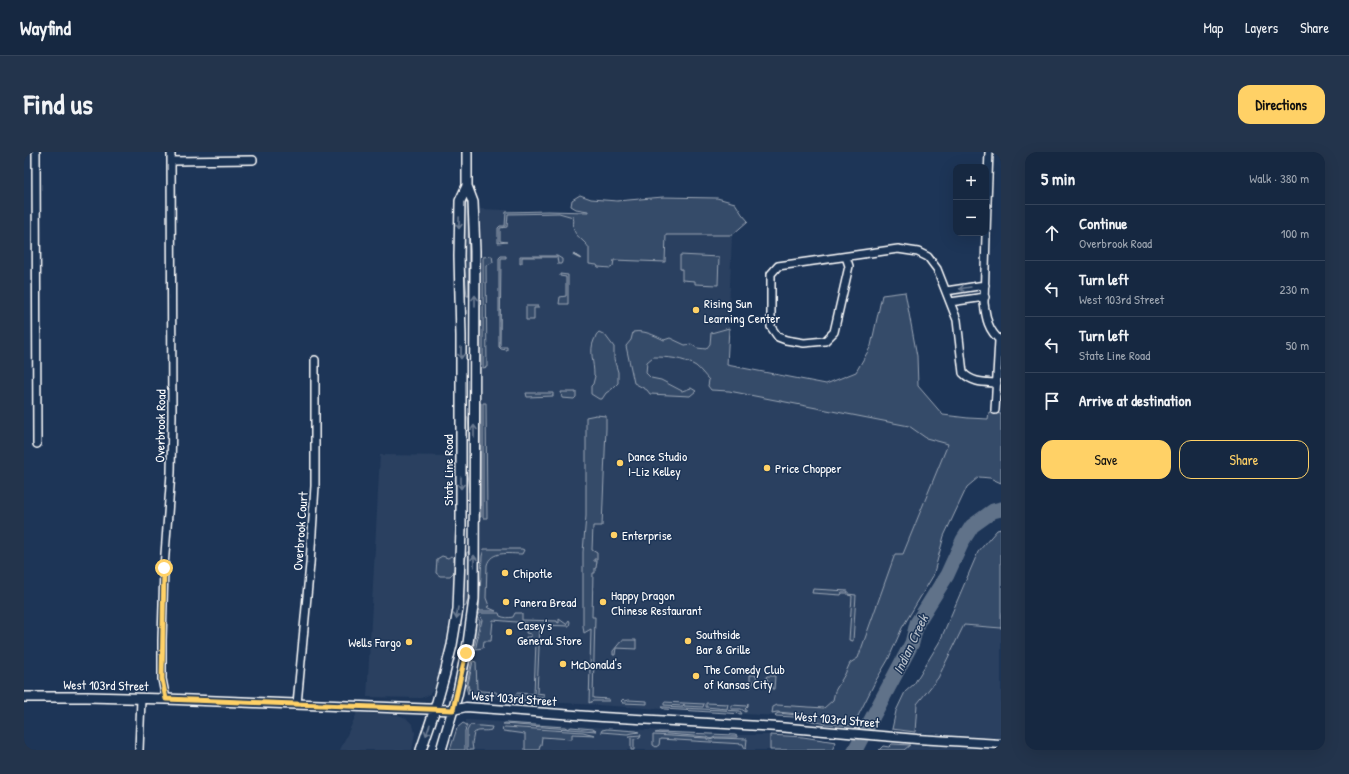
<!DOCTYPE html>
<html lang="en">
<head>
<meta charset="utf-8">
<style>
  :root { --surface:#162841; --page:#23344c; --text:#f1f3f6; --muted:#9ea6b1; --line:#35445a; --accent:#ffd166 }
  body { margin:0; font-family:"Patrick Hand",sans-serif; background:var(--page); color:var(--text) }
  .controls { position:absolute; right:12px; top:12px; display:grid; overflow:hidden; border-radius:8px; box-shadow:0 4px 16px #0002 }
  .controls button { width:36px; height:36px; display:grid; place-items:center; padding:0; border:0; border-bottom:1px solid var(--line); background:var(--surface); color:var(--text); font:20px sans-serif }
  .stop { position:absolute; width:12px; height:12px; margin:-9px; border:3px solid #ffd166; border-radius:50%; background:#fff }
  .stop.end { background:#ffd166; border-color:#fff; box-shadow:0 1px 4px #0008 }
  .list { margin:0; padding:0; list-style:none }
  h2 { display:flex; justify-content:space-between; align-items:center; height:52px; margin:0; padding:0 16px; font-size:17px }
  h2 small { font-size:13px; font-weight:400; color:var(--muted) }
  .list li { display:grid; grid-template-columns:26px 1fr auto; gap:12px; align-items:center; box-sizing:border-box; height:56px; padding:0 16px; border-top:1px solid var(--line) }
  .list b { display:block; font-size:15px; white-space:nowrap }
  .list p { margin:0; font-size:13px; white-space:nowrap; color:var(--muted) }
  .list em { font-size:13px; font-style:normal; color:var(--muted) }
  .actions { display:flex; gap:8px; padding:12px 16px }
  .actions a { flex:1; padding:9px 0; border:1px solid var(--accent); border-radius:12px; text-align:center; font-size:14px; color:var(--accent) }
  .actions .main { background:var(--accent); color:#111 }
  .icon { flex:none; width:22px; height:22px; fill:none; stroke:currentColor; stroke-width:2; stroke-linecap:round; stroke-linejoin:round }
  .map { position:relative; flex:none; width:977px; height:598px; overflow:hidden; border-radius:12px }
  header { display:flex; align-items:center; gap:24px; box-sizing:border-box; height:56px; padding:0 20px; background:var(--surface); border-bottom:1px solid var(--line) }
  header strong { font-size:19px }
  nav { display:flex; gap:22px; margin-inline-start:auto; font-size:14px }
  .intro { display:flex; align-items:center; justify-content:space-between; box-sizing:border-box; height:96px; padding:0 24px }
  h1 { margin:0; font-size:28px }
  .button { padding:10px 18px; border-radius:12px; background:var(--accent); color:#111; font-size:14px; font-weight:700 }
  main { display:flex; gap:24px; padding:0 24px }
  aside { flex:1; background:var(--surface); border-radius:12px; box-shadow:0 4px 16px #0002 }
  .map>svg:first-child { display:block }
</style>
</head>
<body>
<header>
<strong>Wayfind</strong>
<nav><a>Map</a><a>Layers</a><a>Share</a></nav>
</header>
<div class="intro"><h1>Find us</h1><a class="button">Directions</a></div>
<main>
<div class="map">
<svg width="977" height="598" viewBox="0 0 977 598">
  <rect width="100%" height="100%" fill="#1d3557"/>
  <filter id="ink" filterUnits="userSpaceOnUse"><feTurbulence type="fractalNoise" baseFrequency=".025" numOctaves="2"/><feDisplacementMap in="SourceGraphic" scale="8" xChannelSelector="R" yChannelSelector="G"/><feConvolveMatrix kernelMatrix="1 2 1 2 8 2 1 2 1" color-interpolation-filters="sRGB"/></filter>
  <g filter="url(#ink)">
    <path fill="#2a4161" d="M456 57 565 62 600 79 708 83 702 232 933 280 924 292 809 572 769 565 459 546 450 545 444 541 441 534 442 527 451 484 455 444 457 364Z
      M356 303 431 304 430 427 427 457 421 494 412 534 405 543 397 546 343 545Z
      M940 473 977 476V586L891 580 893 552 914 526Z
      M333 561 374 563 382 566 389 573 391 581 388 598H316Z
      M442 568 713 583H746V598H442Z
      M886 593 963 598H880Z"/>
    <path fill="#364b69" stroke="#9aa5b4" d="M556 43 567 47 593 49 639 45 693 46 711 51 718 62 724 69 708 83H642L641 110 590 108 589 114 587 116 574 115 573 113 565 112V96C561 89 552 85 550 78 548 73 551 70 549 65L535 61 484 62 483 75 476 76V89L483 90 474 91V76L476 74H481L482 60 524 59 564 60V59L552 57 547 54 548 48Z
      M441 51H444L445 144H443L439 103Z
      M656 103 695 105 694 133 671 132V129L658 128V117H656Z
      M468 104 469 110 462 114 463 215 459 216V105Z
      M477 104H482V106H477L476 195H483V198L477 197 475 195V106Z
      M496 104H533L538 107V110L537 112H534L533 105H498V111L496 112Z
      M455 110H456L457 213H455Z
      M536 122 544 123V152H535L536 145 542 144V125L536 124Z
      M881 140 893 204 894 234 919 263 944 266 964 267 965 260 977 262V331L966 326 955 325 943 335 920 384 909 424 878 476 864 508 851 530 829 574 802 572 770 565 752 564 751 563 754 561 774 563 775 562 753 560 748 561 749 555 753 553 800 556 809 548 811 539 821 522 826 511 834 506 871 402H879L924 292 902 286 885 274 705 239 687 238 684 234 685 228C681 224 677 218 672 214 659 206 644 205 629 205L623 210 622 221 627 226 637 228 658 239 667 236 672 239 666 244 626 242 623 238 610 231 602 194 607 188 609 180C620 178 630 183 640 188L646 186 661 193 667 192 673 196 682 197 686 192 687 181 705 176 703 213 802 232 832 220 847 194 858 143Z
      M502 154H514V156H510V168H502Z
      M575 180 581 183 590 195V207L594 220V231L588 237 582 241 578 247H575L567 242V234L569 232 571 224 570 223C570 210 565 199 570 188 572 185 571 183 575 180Z
      M537 240H552V245L550 247 538 246Z
      M502 241H529V244L503 245Z
      M455 251H457V365H455Z
      M459 251H462L463 366H459Z
      M572 263 582 264V276L578 374H569L568 398 573 401V407H570V409H573L572 416H571V421H569L568 465H571L569 546 585 547V549H569L565 551 567 477 560 481 559 474V400L562 364V265Z
      M441 265H444L445 278 446 340H445L441 303Z
      M977 377V476L940 473 914 526 893 552 891 580 868 577 872 559 881 540 890 532 916 489 954 400 973 378Z
      M460 397H498L500 398 498 402C485 402 467 398 463 413L462 446 465 454 463 455 472 459H455L458 404Z
      M443 400H446L444 447 442 454 440 455H438L440 414Z
      M418 404 424 406 427 404 430 406V420L426 424H416L412 421 413 407Z
      M789 437 824 439V441H818L817 443 788 441Z
      M824 442 832 443 829 489 825 488 828 444 824 443Z
      M455 461H475L476 464C480 466 485 466 489 465L491 461H498V468L533 469V470L535 471V467L542 472 545 468 546 470 545 474 516 473 513 541 520 542V546L489 544 492 541 510 542 512 489 502 490V485H507V482L502 481 503 471 469 468 467 489H460L459 496 452 497V494L458 468 455 463Z
      M452 464 456 469 450 496 449 489Z
      M598 488H612V497L592 496 591 503H589V499Z
      M448 508 443 533 445 539 444 542 441 531 445 511Z
      M449 509 452 510 453 537 457 539 472 540 474 543 452 542 445 537 444 532Z
      M726 523H731L733 525 726 536Z
      M743 524H751L750 537H749L742 525Z
      M489 547 518 548H520L519 550 492 549Z
      M599 547 601 549 605 548 623 549V552L599 551 597 549Z
      M640 550 680 552 679 555 660 554V552L659 554 640 553Z
      M682 551 704 552 703 557 682 555Z
      M724 551V554L721 557H722V560L717 557H707V553L723 554Z
      M640 555 716 559 718 562 640 557 637 555Z
      M439 571 443 573 441 579V598H426L433 576Z
      M481 571 541 575 544 577 547 575 569 577 572 579 479 572Z
      M446 573 468 575 467 578C461 580 455 577 450 581L448 591 449 598H443V579Z
      M481 575 559 580 571 583 548 582V587L518 585 517 593H516L515 598H501V582L479 579 478 576Z
      M583 577 612 579 615 580 603 582 577 580 578 578Z
      M635 580 711 583 713 584V585H691L687 587 683 585 631 581Z
      M629 583 682 586 686 588 692 586 723 587 722 596 721 597 719 592 636 587 635 593 632 595 629 593Z
      M746 583 779 585 812 590 808 598H746Z
      M604 584 617 583 616 586 610 587V598H607V586L604 585Z
      M868 592 886 593 880 598H855L859 594 865 595Z"/>
    <g fill="none" stroke-linecap="round" stroke-linejoin="round">
      <path stroke="#a0aab8" stroke-width="2.5" d="M550 103 556 106"/>
      <path stroke="#617289" stroke-width="15" d="M831 598 888 491 893 471 923 423 939 388 948 374 969 359 977 357"/>
      <g stroke="#fff" stroke-width="10">
        <path id="minor" d="M12 0 13 292
          M965 0 963 50 960 151C962 166 964 179 977 189
          M147 9 229 8
          M822 105 825 114 810 180 801 189 780 191 762 188 754 185 747 175V122L754 114 874 97 894 100 904 105 913 117 933 168 939 221C949 231 960 230 973 231
          M922 139 961 133
          M926 150 961 145
          M971 258 975 188
          M142 547 138 527V488L140 416 147 321 148 263 147 0
          M273 552 286 412 291 334V208
          M115 598 117 547"/>
      </g>
      <g stroke="#fff" stroke-width="11">
        <path id="tertiary" d="M429 558 442 555 578 565 754 575 893 587 977 592"/>
      </g>
      <g stroke="#fff" stroke-width="12">
        <path id="secondary" d="M0 545H63L142 547 429 558
          M397 598 411 557 420 525 428 493 434 457 437 378V184L435 104 436 49 443 34
          M417 598 433 544 444 491 450 447 451 99 449 50 443 34V0"/>
      </g>
      <use href="#minor" stroke="#1d3557" stroke-width="7"/>
      <use href="#tertiary" stroke="#1d3557" stroke-width="8"/>
      <use href="#secondary" stroke="#1d3557" stroke-width="9"/>
    </g>
    <defs><path id="oneway-shaft" d="M-6 0H5M1.5-3L5.5 0L1.5 3" fill="none" stroke-width="1.6" stroke-linecap="round" stroke-linejoin="round"/></defs>
    <g stroke="#6c7c92">
      <use href="#oneway-shaft" transform="translate(435 71) rotate(91)"/>
      <use href="#oneway-shaft" transform="translate(941 136) rotate(171)"/>
      <use href="#oneway-shaft" transform="translate(451 149) rotate(-90)"/>
      <use href="#oneway-shaft" transform="translate(437 201) rotate(90)"/>
      <use href="#oneway-shaft" transform="translate(450 279) rotate(-90)"/>
      <use href="#oneway-shaft" transform="translate(437 331) rotate(90)"/>
      <use href="#oneway-shaft" transform="translate(450 409) rotate(-90)"/>
      <use href="#oneway-shaft" transform="translate(433 461) rotate(99)"/>
      <use href="#oneway-shaft" transform="translate(404 578) rotate(109)"/>
    </g>
  </g>
  <g fill="none" stroke-linecap="round" stroke-linejoin="round" filter="url(#ink)">
    <path stroke="#ffd166" stroke-width="5" d="M140 416 138 527 142 547 429 558 442 501"/>
  </g>
  <g fill="#ffd166" stroke="#1d3557" stroke-width="1.5">
    <circle cx="672" cy="158" r="4"/>
    <circle cx="596" cy="311" r="4"/>
    <circle cx="743" cy="316" r="4"/>
    <circle cx="590" cy="383" r="4"/>
    <circle cx="481" cy="421" r="4"/>
    <circle cx="482" cy="450" r="4"/>
    <circle cx="579" cy="450" r="4"/>
    <circle cx="485" cy="480" r="4"/>
    <circle cx="664" cy="489" r="4"/>
    <circle cx="385" cy="490" r="4"/>
    <circle cx="539" cy="512" r="4"/>
    <circle cx="672" cy="524" r="4"/>
  </g>
  <g text-anchor="middle" dominant-baseline="central" stroke-width="3" stroke-linejoin="round" paint-order="stroke">
    <g font-size="13" fill="#fff" stroke="#1d3557" text-anchor="start">
      <text x="680" y="151">Rising Sun<tspan x="680" dy="15">Learning Center</tspan></text>
      <text x="604" y="304">Dance Studio<tspan x="604" dy="15">I-Liz Kelley</tspan></text>
      <text x="751" y="316">Price Chopper</text>
      <text x="598" y="383">Enterprise</text>
      <text x="489" y="421">Chipotle</text>
      <text x="587" y="443">Happy Dragon<tspan x="587" dy="15">Chinese Restaurant</tspan></text>
      <text x="490" y="450">Panera Bread</text>
      <text x="493" y="473">Casey's<tspan x="493" dy="15">General Store</tspan></text>
      <text x="672" y="482">Southside<tspan x="672" dy="15">Bar &amp; Grille</tspan></text>
      <text x="377" y="490" text-anchor="end">Wells Fargo</text>
      <text x="547" y="512">McDonald's</text>
      <text x="680" y="517">The Comedy Club<tspan x="680" dy="15">of Kansas City</tspan></text>
    </g>
    <g font-size="13" fill="#fff" stroke="#1d3557">
      <text transform="translate(136 274) rotate(-89)">Overbrook Road</text>
      <text transform="translate(424 318) rotate(-90)">State Line Road</text>
      <text transform="translate(276 379) rotate(-86)">Overbrook Court</text>
      <text transform="translate(82 533) rotate(1)">West 103rd Street</text>
      <text transform="translate(490 546) rotate(4)">West 103rd Street</text>
      <text transform="translate(813 567) rotate(5)">West 103rd Street</text>
    </g>
    <g font-size="14" font-style="italic" fill="#b8c0ca" stroke="#1d3557">
      <text transform="translate(886 492) rotate(-65)">Indian Creek</text>
    </g>
  </g>
</svg>
<div class="controls">
<button>+</button>
<button>−</button>
</div>
<div class="stop" style="left:140px;top:416px"></div>
<div class="stop end" style="left:442px;top:501px"></div>
</div>
<aside>
<h2>5 min<small>Walk · 380 m</small></h2>
<ul class="list">
<li><svg class="icon" aria-label="ahead" viewBox="0 0 24 24"><path d="M12 20V5M6 11l6-6 6 6"/></svg><div><b>Continue</b><p>Overbrook Road</p></div><em>100 m</em></li>
<li><svg class="icon" aria-label="left" viewBox="0 0 24 24"><path d="M17 20v-9H6M10 6l-5 5 5 5"/></svg><div><b>Turn left</b><p>West 103rd Street</p></div><em>230 m</em></li>
<li><svg class="icon" aria-label="left" viewBox="0 0 24 24"><path d="M17 20v-9H6M10 6l-5 5 5 5"/></svg><div><b>Turn left</b><p>State Line Road</p></div><em>50 m</em></li>
<li><svg class="icon" aria-label="arrive" viewBox="0 0 24 24"><path d="M6 21V4h12l-3 4 3 4H6"/></svg><div><b>Arrive at destination</b></div></li>
</ul>
<div class="actions"><a class="main">Save</a><a>Share</a></div>
</aside>
</main>
</body>
</html>
